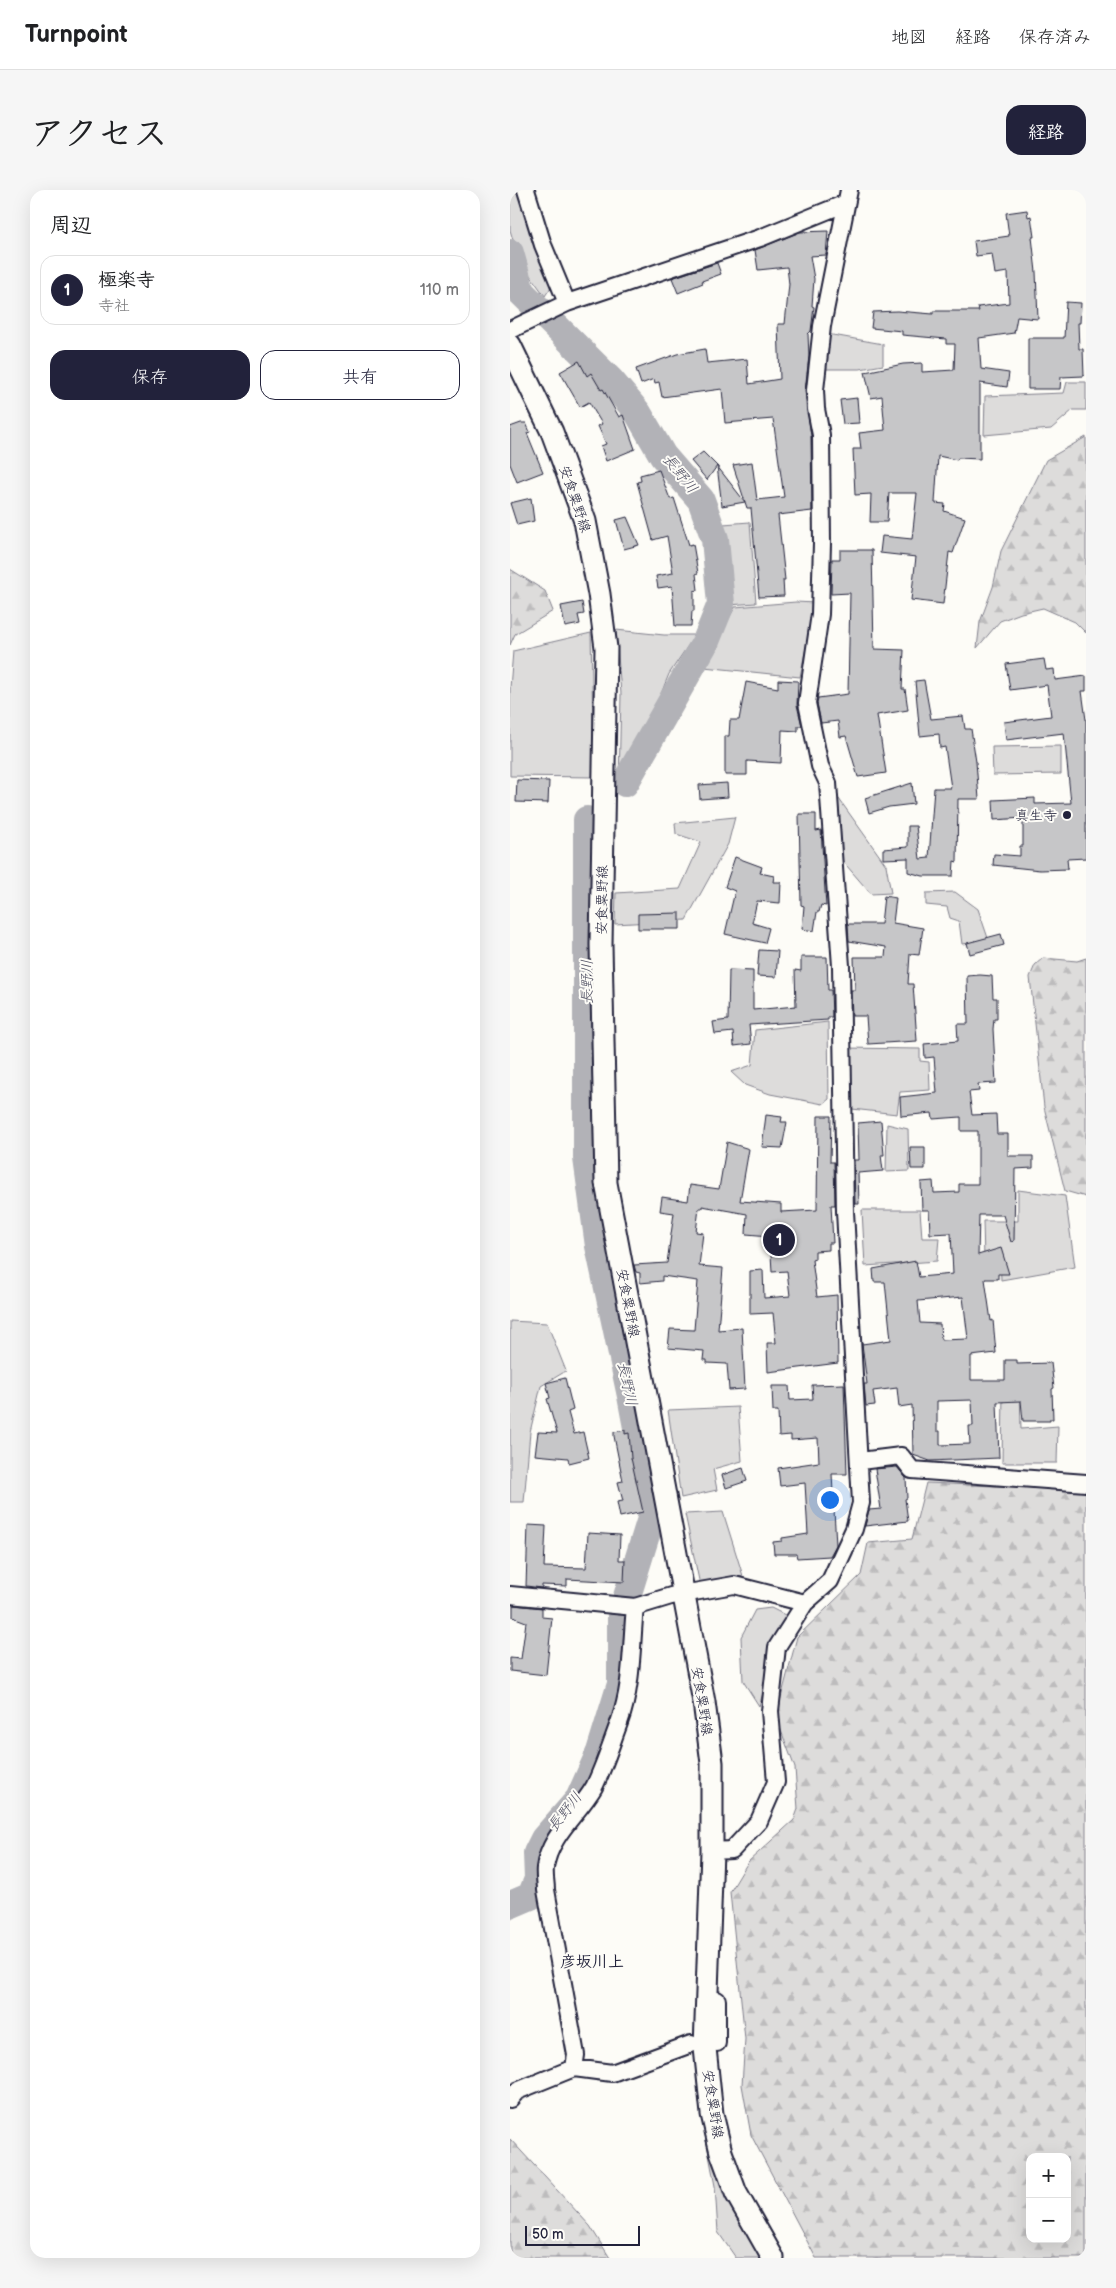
<!DOCTYPE html>
<html lang="ja">
<head>
<meta charset="utf-8">
<style>
  :root { --surface:#fff; --page:#f6f6f6; --text:#202124; --muted:#757577; --line:#e0e0e0; --accent:#22223b }
  body { margin:0; font-family:"Balsamiq Sans","Klee One",sans-serif; background:var(--page); color:var(--text) }
  .controls { position:absolute; right:15px; bottom:15px; display:grid; overflow:hidden; border-radius:10px; box-shadow:0 5px 20px #0002 }
  .controls button { width:45px; height:45px; display:grid; place-items:center; padding:0; border:0; border-bottom:1px solid var(--line); background:var(--surface); color:var(--text); font:25px sans-serif }
  .scale { position:absolute; left:15px; bottom:12px; width:115px; box-sizing:border-box; padding-left:5px; border:2px solid #22223b; border-top:0; font-size:14px; line-height:18px; white-space:nowrap; color:#22223b; -webkit-text-stroke:4px #fdfcf7; paint-order:stroke }
  .you { position:absolute; left:319px; top:1309px; width:18px; height:18px; margin:-12px; border:4px solid #fff; border-radius:50%; background:#1a73e8; box-shadow:0 0 0 8px #1a73e833 }
  .badge { display:grid; place-items:center; width:32px; height:32px; border-radius:50%; background:var(--accent); color:#fff; font-size:16px; font-weight:700 }
  .pin { position:absolute; translate:-50% -50%; border:2px solid #fff; box-shadow:0 1px 5px #0006 }
  .list { margin:0; padding:0; list-style:none }
  h2 { display:flex; justify-content:space-between; align-items:center; height:65px; margin:0; padding:0 20px; font-size:21px }
  h2 small { font-size:16px; font-weight:400; color:var(--muted) }
  .list li { display:grid; grid-template-columns:32px 1fr auto; gap:15px; align-items:center; box-sizing:border-box; height:70px; margin:0 10px 10px; padding:0 10px; border:1px solid var(--line); border-radius:15px }
  .list b { display:block; font-size:19px; white-space:nowrap }
  .list p { margin:0; font-size:16px; white-space:nowrap; color:var(--muted) }
  .list em { font-size:16px; font-style:normal; color:var(--muted) }
  .actions { display:flex; gap:10px; padding:15px 20px }
  .actions a { flex:1; padding:11px 0; border:1px solid var(--accent); border-radius:15px; text-align:center; font-size:18px; color:var(--accent) }
  .actions .main { background:var(--accent); color:#fff }
  .map { position:relative; flex:none; width:576px; height:2068px; overflow:hidden; border-radius:15px }
  header { display:flex; align-items:center; gap:30px; box-sizing:border-box; height:70px; padding:0 25px; background:var(--surface); border-bottom:1px solid var(--line) }
  header strong { font-size:24px }
  nav { display:flex; gap:28px; margin-inline-start:auto; font-size:18px }
  .intro { display:flex; align-items:center; justify-content:space-between; box-sizing:border-box; height:120px; padding:0 30px }
  h1 { margin:0; font-size:35px }
  .button { padding:12px 22px; border-radius:15px; background:var(--accent); color:#fff; font-size:18px; font-weight:700 }
  main { display:flex; gap:30px; padding:0 30px }
  aside { flex:1; background:var(--surface); border-radius:15px; box-shadow:0 5px 20px #0002 }
  .map>svg:first-child { display:block }
</style>
</head>
<body>
<header>
<strong>Turnpoint</strong>
<nav><a>地図</a><a>経路</a><a>保存済み</a></nav>
</header>
<div class="intro"><h1>アクセス</h1><a class="button">経路</a></div>
<main>
<aside>
<h2>周辺<small></small></h2>
<ul class="list">
<li><span class="badge">1</span><div><b>極楽寺</b><p>寺社</p></div><em>110 m</em></li>
</ul>
<div class="actions"><a class="main">保存</a><a>共有</a></div>
</aside>
<div class="map">
<svg width="576" height="2068" viewBox="0 0 576 2068">
  <defs>
    <pattern id="forest-firs" width="22" height="20" patternUnits="userSpaceOnUse" patternTransform="scale(1.25)"><rect width="22" height="20" fill="#dddcdb"/><path d="M5 1l3.5 6h-7zM16 11l3.5 6h-7z" fill="#bdbcbd"/></pattern>
  </defs>
  <rect width="100%" height="100%" fill="#fdfcf7"/>
  <filter id="ink" filterUnits="userSpaceOnUse"><feTurbulence type="fractalNoise" baseFrequency=".02" numOctaves="2"/><feDisplacementMap in="SourceGraphic" scale="10" xChannelSelector="R" yChannelSelector="G"/><feConvolveMatrix kernelMatrix="1 2 1 2 8 2 1 2 1" color-interpolation-filters="sRGB"/></filter>
  <g filter="url(#ink)">
    <path fill="#dddcdb" stroke="#807f8b" d="M0 0H11L28 51 41 97 35 106 9 70 0 40Z
      M317 144 373 154V175L350 179H315Z
      M557 192H576V220H563L541 239 474 245 475 206 554 203Z
      M240 332 246 413 219 415 213 334Z
      M286 412 305 413 290 487 194 477 225 417Z
      M106 440 154 445H185L159 484 148 511 138 549 109 593 111 504Z
      M81 443 84 587 0 586V498L3 461Z
      M551 556V584L483 585 482 557Z
      M324 602 376 675 381 703 361 704 330 668Z
      M225 627 218 654 176 730 105 734 106 703 170 699 191 652 166 644 165 633Z
      M445 702 468 719 479 751 452 754 449 731 440 728 437 717 416 715V703Z
      M318 832 319 909 313 914 260 904 235 895 221 882 242 875 245 840Z
      M334 858 410 859V871L419 872 420 900 390 902 387 924 333 918Z
      M377 934 398 939 399 981 376 982Z
      M508 1000 555 1006 565 1077 491 1090 490 1066 474 1069 473 1031H508Z
      M352 1020H410L412 1048H429L427 1071 355 1076Z
      M0 1131 37 1133 56 1181 31 1196 20 1242 14 1312H0Z
      M493 1201H510L511 1239 548 1236 547 1273H492Z
      M228 1217 232 1271 203 1279 207 1300 171 1308 158 1220Z
      M213 1322 233 1386 190 1395 175 1324Z
      M261 1418 277 1426 249 1516 233 1491 231 1447 245 1420Z
      M192 1929 249 2057 256 2068H226L208 2042 205 1996Z"/>
    <path fill="url(#forest-firs)" stroke="#807f8b" fill-rule="evenodd" d="M576 247V443L565 432 533 418 511 423 490 431 467 458 470 432 483 397 491 361 536 270Z
      M0 379 35 401 43 421 5 444 0 455Z
      M533 768 567 771 576 768V1007L555 1001 534 917 520 787 525 775Z
      M416 1293 576 1300V2068H306L241 1945 232 1895 235 1849 220 1702 238 1672 284 1630 288 1619 285 1578 266 1527 287 1447 351 1385 358 1353 402 1349ZM520 1967H557V2049H520Z
      M0 1949 80 2036 100 2068H0Z"/>
    <g fill="none" stroke-linecap="round" stroke-linejoin="round">
      <path stroke="#b2b2b7" stroke-width="28" d="M0 63 11 102 101 191 128 223 153 266 191 310 205 349 211 414 196 451 115 593
        M0 1715 21 1706 28 1689 27 1663 34 1649 69 1609 90 1562 111 1494V1426L143 1322 121 1206 89 1056 77 968V630"/>
    </g>
    <path fill="#c6c6c8" stroke="#22223b" fill-rule="evenodd" d="M517 20 518 27 521 26 524 47H522L526 82 528 129 507 127 504 143 469 148 471 179 499 183 497 197 470 193V269L448 268 447 270 428 266 425 313 435 314 434 321 455 328 443 363 439 362 433 414 401 410 406 367 370 363 372 346 402 349 407 303H379L377 332H360L361 304 345 305 343 259H351L349 243 375 240 372 206 361 208 355 182 393 174 412 173V182L444 180 445 154H436V149L392 145V141L361 138 363 122 387 121 423 124V121H469L468 117 499 113 498 82 485 84 482 64 466 66 464 51 499 46 496 23Z
      M318 41 316 65 300 66 304 89 302 116 304 117 301 141 298 144 299 166 295 201 301 246 302 321 268 325 275 390H273L274 406 249 407 241 318H237L235 312 212 316 207 276 235 312 223 275 242 272 247 310 274 307 263 229 215 233 212 199 152 207 149 192 145 193 144 189 131 194 126 179 167 164 195 159 197 173 237 169 239 194 270 189 268 134H275L279 94 277 77 248 80 245 60 290 42Z
      M207 73 211 84 192 91 193 93 168 103 162 88Z
      M556 112 571 113 570 133H568L569 159H573L574 186 551 187 550 199H518V148H554Z
      M69 171 77 186 81 183 91 200 93 199 109 227 113 225 125 259 96 271 91 256 96 254 88 236 92 234 79 212 70 217 50 182Z
      M347 208 349 233 333 234 330 210Z
      M11 233H16L20 242 17 243 33 282 7 292 0 274V237Z
      M193 262 207 276 197 290 181 271Z
      M149 280 160 309 164 308 179 355 183 354 188 383 186 384 188 400 184 401V421H182L181 436H165L162 396 148 398 146 386 163 383 157 346 143 350 127 292 131 291 130 285Z
      M21 308 24 331 7 335 0 313Z
      M117 327 129 355 114 359 106 330Z
      M330 360H362L364 459 394 460 392 499H395L398 520 367 525 376 583 348 587 336 546 330 547 328 531 311 533 307 513 308 508 338 504 340 403 321 404 322 369H330Z
      M72 412 74 424 68 425 70 434 55 437 51 416Z
      M534 469 536 480 544 479 545 490 576 486V501H572L576 530V668L557 669 558 679 530 680 483 675 484 664 510 666V656H513V628L484 630 483 610 525 608V614L561 613 554 543 496 550 494 532 541 526 537 495 500 500 496 474Z
      M268 490 288 491 287 515 292 536H288V541L272 540 271 573 237 571V585H215V546H219L220 530H229L236 492 268 498Z
      M414 490 421 529 453 526 455 539H461L466 572 469 609H448L447 672 444 671 443 686H413L398 682V668L373 669V659L398 657V636H406L410 669 419 668 424 598H441L435 557 430 558 429 544 410 546 405 491Z
      M7 590 39 591 38 613 6 612Z
      M217 593 218 607 190 609 189 595Z
      M402 593 404 614 379 617 359 623 355 608Z
      M289 624H306V641L311 640 316 716 311 715 309 722H307L304 741 292 739 294 716 291 715Z
      M225 667 252 677 250 683 264 686 263 692H271L270 713 247 711 242 733 259 738 255 753 215 744 225 701 215 697Z
      M374 706 386 708 383 733 413 738 409 765 400 764 398 794H403L407 851 358 854 356 826H342L341 800H345L344 767H375L376 757 339 751 338 734H371Z
      M170 723V739H128V724Z
      M491 744 494 755 460 764 457 753Z
      M249 760 268 761 266 787 247 786Z
      M291 767H317L318 800H321L322 827H318V830L239 835 241 854 224 856 223 842 205 844 203 832 218 830 219 780 243 781V820L286 816 285 780 291 781Z
      M470 785 482 786 483 808H487V829H484L483 839 486 893 468 894 469 901 459 902 462 925 486 924 487 944H498V966H523V978L505 979 504 1051 501 1052 493 1025H469L468 1065 491 1058 499 1084H488V1089H475L481 1131 483 1130 486 1163 461 1166V1190H495V1170H507V1174L541 1173 544 1198 542 1199 543 1229H540V1231H513L511 1211 487 1212 489 1268 420 1271 403 1265 402 1215 389 1217 387 1198 363 1201 365 1215 356 1216 354 1194H357L352 1154 381 1150 375 1092H364L363 1079 406 1071 409 1087 443 1084 441 1043 420 1044 419 1020H412L411 992 423 991 424 1003 449 1002V994H468V941H451V927L423 929 422 923 391 926 390 907 427 903 424 867 415 868 414 854 448 851 447 834H458L457 786ZM453 1107 458 1149 431 1150 430 1134 410 1133 408 1111ZM462 1210 463 1236H459L460 1254 430 1255V1241H427V1211Z
      M256 925 272 927 271 932H277L272 958 252 957Z
      M308 926H321L320 972H324L325 1015H321L323 1053H319V1060L305 1061V1069L302 1070 307 1107 327 1105 328 1173 258 1182 257 1153H266L263 1123 240 1124V1081L253 1080 254 1108 280 1106 277 1081 262 1082 260 1046 236 1044 237 1024 192 1016V1018H189L186 1042 193 1043 189 1076 213 1078 208 1140 232 1138 235 1199 219 1200 217 1174 197 1173V1170H193L194 1161 158 1158 160 1139 184 1140 188 1091 152 1086V1091L130 1093V1083L126 1082 124 1075 157 1073 164 1023 150 1021 152 1007 178 1011 180 995 209 999 217 952 239 959 230 1011 271 1014V1022L307 1020Z
      M371 931 374 965H371L373 981 348 983 349 1014H345L344 970H349L348 933Z
      M400 957H415V979H401Z
      M55 1188 63 1220 58 1222 64 1244 73 1242 79 1268 59 1273 58 1268 25 1265 28 1242 47 1243 37 1209 40 1208 36 1193Z
      M334 1194 337 1284H322L326 1355 320 1366 287 1368 286 1364H264L263 1352 272 1351V1348L298 1344 295 1293 270 1296 268 1278 309 1272 308 1248 281 1250V1245L269 1246 268 1221H263L262 1196H279L280 1210 303 1209 302 1195Z
      M115 1240V1244L119 1243 121 1268 133 1322 110 1327 107 1312 113 1311 108 1292 113 1291 104 1246V1242Z
      M387 1277 396 1288 397 1308 395 1309 398 1331 355 1336 359 1320 371 1319 365 1279Z
      M233 1278 237 1291 216 1298 212 1285Z
      M18 1335 36 1336 34 1377 76 1378 78 1343 110 1345 109 1370H115L114 1392 57 1389V1396L32 1395V1398L16 1396Z
      M3 1415 32 1418V1427L42 1428 36 1485 0 1481V1468L11 1469 16 1432 3 1427Z"/>
    <g fill="none" stroke-linecap="round" stroke-linejoin="round">
      <g stroke="#22223b" stroke-width="20">
        <path id="minor" d="M16 0 33 55 57 113
          M0 140 57 113 250 48 336 13
          M350 1271 391 1266 402 1280 576 1293
          M0 1405 125 1417 161 1406 224 1395 295 1413 320 1391 344 1339 351 1313 335 1021 331 776 318 593 310 576 297 513 310 424 312 353 311 245 306 219 305 200 312 136 339 0
          M202 1661 222 1660 249 1631 266 1592 260 1521 267 1457 295 1413
          M207 1810V1853
          M64 1878 66 1865 36 1700C36 1693 34 1685 35 1678 39 1646 69 1623 84 1597 94 1577 101 1554 109 1533 123 1495 121 1456 125 1417
          M0 1909 7 1901 64 1878 102 1883 181 1854"/>
      </g>
      <g stroke="#22223b" stroke-width="25">
        <path id="major" d="M0 155 42 242 75 331 89 404 96 458 91 755 96 993 194 1512 202 1573V1661L195 1858 202 1924 211 1962 226 2003 263 2068"/>
      </g>
      <use href="#minor" stroke="#fdfcf7" stroke-width="16"/>
      <use href="#major" stroke="#fdfcf7" stroke-width="21"/>
    </g>
  </g>
  <circle fill="#22223b" stroke="#fdfcf7" stroke-width="2" cx="557" cy="625" r="5"/>
  <g text-anchor="middle" dominant-baseline="central" stroke-width="4" stroke-linejoin="round" paint-order="stroke">
    <g font-size="14" fill="#22223b" stroke="#fdfcf7">
      <text transform="translate(65 309) rotate(71)">安食粟野線</text>
      <text transform="translate(92 710) rotate(-89)">安食粟野線</text>
      <text transform="translate(118 1113) rotate(79)">安食粟野線</text>
      <text transform="translate(192 1511) rotate(81)">安食粟野線</text>
      <text transform="translate(203 1914) rotate(81)">安食粟野線</text>
    </g>
    <g font-size="14" fill="#22223b" stroke="#fdfcf7" text-anchor="end">
      <text x="547" y="625">真生寺</text>
    </g>
    <g font-size="15" font-style="italic" fill="#545466" stroke="#fdfcf7">
      <text transform="translate(170 284) rotate(51)">長野川</text>
      <text transform="translate(77 792) rotate(-90)">長野川</text>
      <text transform="translate(117 1194) rotate(78)">長野川</text>
      <text transform="translate(55 1622) rotate(-52)">長野川</text>
    </g>
    <g font-size="16" font-weight="bold" fill="#22223b" stroke="#fdfcf7">
      <text x="82" y="1772">彦坂川上</text>
    </g>
  </g>
</svg>
<div class="controls">
<button>+</button>
<button>−</button>
</div>
<div class="scale">50 m</div>
<div class="you"></div>
<div class="pin badge" style="left:269px;top:1050px">1</div>
</div>
</main>
</body>
</html>
